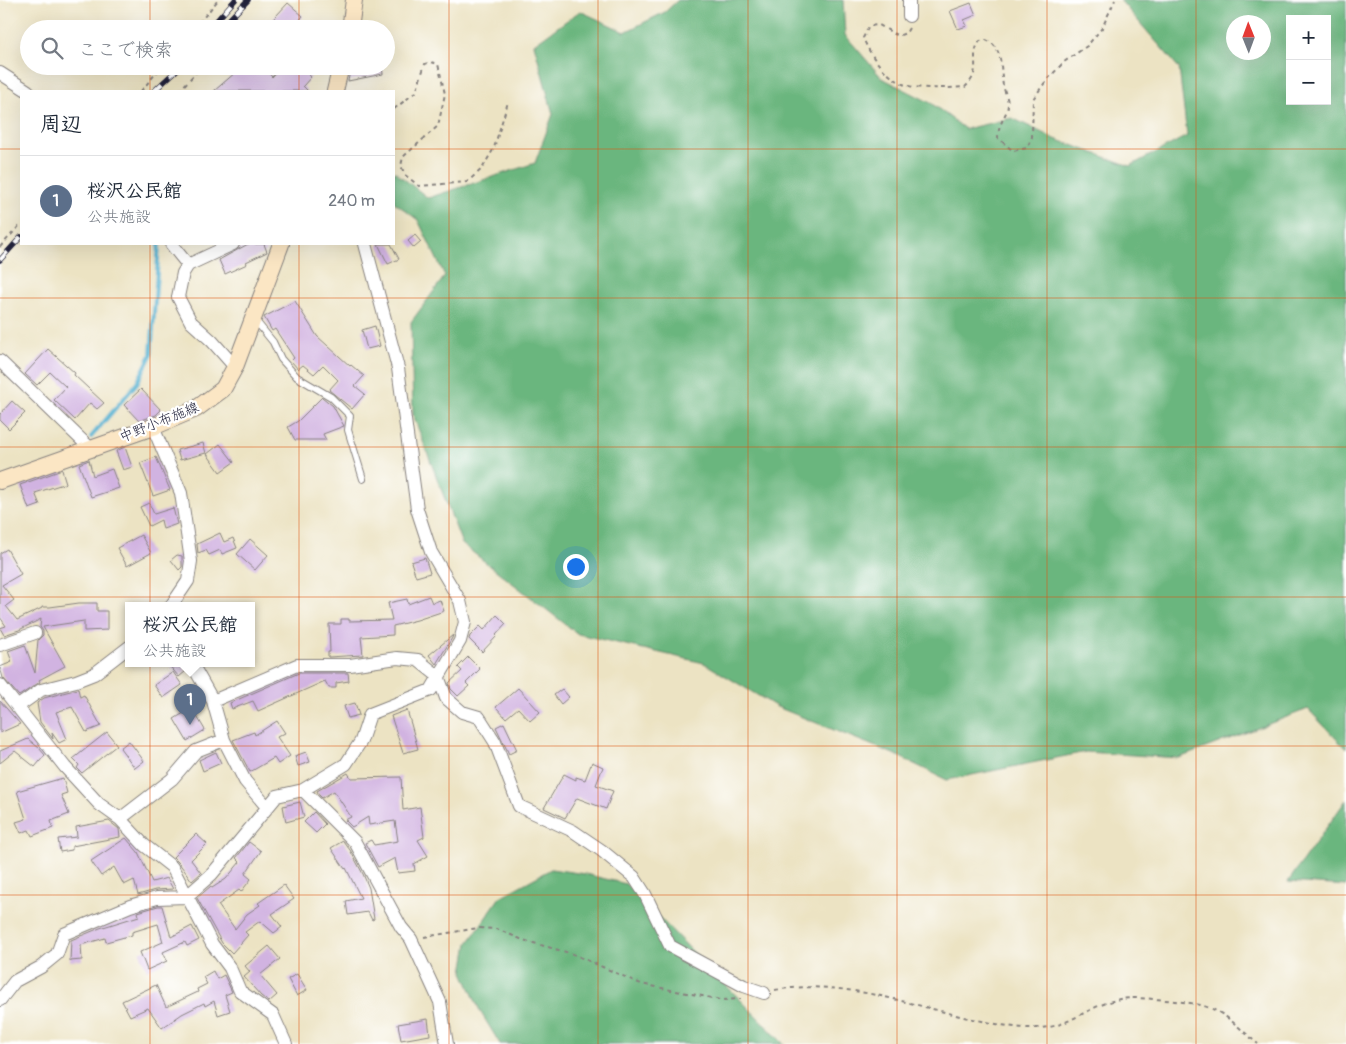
<!DOCTYPE html>
<html lang="ja">
<head>
<meta charset="utf-8">
<style>
  :root { --surface:#fff; --page:#f2f2f3; --text:#1f2937; --muted:#747a83; --line:#e0e1e3; --accent:#d1495b }
  body { margin:0; font-family:Pangolin,"Klee One",sans-serif; background:var(--page); color:var(--text) }
  .controls { position:absolute; right:15px; top:15px; display:grid; overflow:hidden; border-radius:0px; box-shadow:0 5px 20px #0002 }
  .controls button { width:45px; height:45px; display:grid; place-items:center; padding:0; border:0; border-bottom:1px solid var(--line); background:var(--surface); color:var(--text); font:25px sans-serif }
  .compass { position:absolute; left:1226px; top:15px; width:45px; height:45px; border-radius:50%; background:var(--surface); box-shadow:0 5px 20px #0002; rotate:359deg }
  .you { position:absolute; left:575px; top:566px; width:18px; height:18px; margin:-12px; border:4px solid #fff; border-radius:50%; background:#1a73e8; box-shadow:0 0 0 8px #1a73e833 }
  .badge { display:grid; place-items:center; width:32px; height:32px; border-radius:50%; background:var(--accent); color:#fff; font-size:16px; font-weight:700 }
  .pin { position:absolute; translate:-50% -41px; filter:drop-shadow(0 1px 2px #0008) }
  .pin::after { content:''; position:absolute; top:26px; width:18px; height:15px; background:inherit; clip-path:polygon(0 0,100% 0,50% 100%) }
  .popup { position:absolute; left:125px; top:602px; width:130px; height:65px; box-sizing:border-box; display:grid; place-content:center; border-radius:0px; background:var(--surface); filter:drop-shadow(0 1px 4px #0005); font-size:16px; white-space:nowrap; color:var(--muted) }
  .popup b { font-size:19px; color:var(--text) }
  .popup::after { content:''; position:absolute; left:50%; top:100%; margin-left:-10px; border:10px solid transparent; border-top-color:var(--surface) }
  .list { margin:0; padding:0; list-style:none }
  h2 { display:flex; justify-content:space-between; align-items:center; height:65px; margin:0; padding:0 20px; font-size:21px }
  h2 small { font-size:16px; font-weight:400; color:var(--muted) }
  .list li { display:grid; grid-template-columns:32px 1fr auto; gap:15px; align-items:center; box-sizing:border-box; height:90px; padding:0 20px; border-top:1px solid var(--line) }
  .list b { display:block; font-size:19px; white-space:nowrap }
  .list p { margin:0; font-size:16px; white-space:nowrap; color:var(--muted) }
  .list em { font-size:16px; font-style:normal; color:var(--muted) }
  .icon { flex:none; width:28px; height:28px; fill:none; stroke:currentColor; stroke-width:2; stroke-linecap:round; stroke-linejoin:round }
  .map { position:relative; flex:none; width:1346px; height:1044px; overflow:hidden }
  .search { position:absolute; background:var(--surface); box-shadow:0 5px 20px #0002; left:20px; top:20px; width:375px; height:55px; display:flex; align-items:center; gap:12px; box-sizing:border-box; padding:0 18px; border-radius:28px; color:var(--muted); font-size:19px }
  .panel { position:absolute; background:var(--surface); box-shadow:0 5px 20px #0002; left:20px; top:90px; width:375px; height:155px; border-radius:0px }
  .map>svg:first-child { display:block }
</style>
</head>
<body>
<div class="map">
<svg width="1346" height="1044" viewBox="0 0 1346 1044">
  <rect width="100%" height="100%" fill="#fff"/>
  <filter id="ink" filterUnits="userSpaceOnUse"><feTurbulence type="fractalNoise" baseFrequency=".02" numOctaves="2"/><feDisplacementMap in="SourceGraphic" scale="10" xChannelSelector="R" yChannelSelector="G"/><feConvolveMatrix kernelMatrix="1 2 1 2 8 2 1 2 1" color-interpolation-filters="sRGB"/></filter>
  <filter id="wash" filterUnits="userSpaceOnUse"><feTurbulence type="fractalNoise" baseFrequency=".0096" numOctaves="4" result="noise"/><feDisplacementMap in="SourceGraphic" scale="20" xChannelSelector="R" yChannelSelector="G"/><feGaussianBlur stdDeviation="1.12" result="paint"/><feColorMatrix in="noise" values="0 0 0 0 0 0 0 0 0 0 0 0 0 0 0 0 0 1.4 0 .05"/><feComposite in="paint" operator="in"/></filter>
  <g filter="url(#wash)">
    <rect width="100%" height="100%" fill="#ece3c3"/>
    <path fill="#6ab67e" stroke="#466c5c" fill-rule="evenodd" d="M678 0H843L845 35 882 78 931 103 965 129 1012 118 1055 139 1130 166 1187 136 1179 68 1120 0H1346V749L1308 709 1179 758 1086 752 947 780 896 755 777 707 704 663 578 634 462 544 413 415 411 322 445 276 418 220 394 202V171L428 198 535 163 553 114 534 44 580 11 625 32 665 12ZM1290 19H1327V101H1290ZM1234 22H1264V52H1234Z
      M1346 800V886L1288 882Z
      M551 869 585 874 626 884 784 1044H500L480 1011 463 972 468 943 500 897Z"/>
    <g fill="none" stroke-linecap="round" stroke-linejoin="round">
      <path stroke="#4eadcd" stroke-width="4" d="M91 437 137 383 151 355 159 244"/>
    </g>
    <g id="blocks">
      <path fill="#d1b3e1" d="M288 3 303 16 292 29H264Z
        M971 3 976 15 964 20 967 26 958 29 950 11Z
        M243 66H263L272 77 282 66H301L311 77 303 86 308 91H214Z
        M351 66H382L383 74 348 81Z
        M415 235 421 242 414 248 408 241Z
        M248 244H264L267 252 246 262 247 264 225 274 219 260Z
        M378 244H391L399 259 388 264Z
        M295 301 317 336 350 366 351 365 364 376 355 386 365 394 352 409 329 390 338 380 323 365 314 374 303 365 298 369 291 361 294 358 275 329 272 331 264 317Z
        M375 326 380 346 367 349 362 330Z
        M48 349 75 373 74 375 104 403 97 409 90 403 75 420 54 400 66 387 50 372 37 385 25 374Z
        M141 389 161 410 156 415 139 421 124 405Z
        M322 397 333 406 344 426 323 434 326 440H295L288 427 298 421Z
        M12 401 25 413 9 429 0 420V414Z
        M203 443 206 453 180 460 177 450Z
        M220 444 234 462 220 472 207 454Z
        M125 447 132 467 123 470 116 451Z
        M156 457 170 490 153 496 140 463Z
        M89 460 93 476 112 469 119 488 91 497 79 464Z
        M62 470 66 483 35 493 40 505 29 509 20 485Z
        M149 503 154 514 173 508 177 524 163 529 161 520 149 526 140 507Z
        M220 533 224 542 233 538 237 548 222 554 220 550 209 555 206 550 198 553 197 544Z
        M141 535 151 553 127 566 117 548Z
        M250 539 268 555 255 570 237 554Z
        M7 549 21 574 2 585 14 600 6 606 17 620 42 608V607H50L79 603H97V611H107V630L84 631V621L43 627 65 666 39 680 40 682 19 696 3 678 0 667 12 662 8 651 25 645 35 673 38 640 43 635V631L40 627 41 619 19 630 4 635 0 628 6 626 0 617V553Z
        M177 555 182 556V567L179 570 171 560Z
        M425 558 430 573 416 577 411 562Z
        M429 596 432 603 440 600 444 611 417 620 393 626V635L361 637 363 655 328 657V652H330L329 624H341V619H349V621L392 620 388 603 407 599 408 604Z
        M497 615 506 624 496 635 497 636 482 652 469 639 470 636 480 626 484 630Z
        M453 635 452 638 436 664 429 655Z
        M468 657 480 669 466 683 469 686 458 696 451 689 449 683 462 671 458 667Z
        M168 664H182L186 671 179 677Z
        M173 672 182 685 163 698 154 685Z
        M299 673H348L349 681 336 683V688H329L325 681 258 711 253 701 232 709 230 703Z
        M518 688 540 712 530 721 518 708 506 718 496 707Z
        M78 689 80 697 84 695 101 726 86 732 72 707 56 712 67 739 59 743 52 733 53 739 40 722 37 703 44 698Z
        M562 689 569 697 561 704 554 695Z
        M0 701 20 724 0 733Z
        M355 703 359 715 348 718 344 706Z
        M192 708 205 730 187 741 174 719Z
        M407 710 418 749 403 753 391 716Z
        M277 721 285 733 277 737 290 756 278 764 274 758 250 772 233 740 254 732 255 735Z
        M504 723 517 750 509 754 496 727Z
        M107 732 117 745 82 773 77 768 79 765 73 759Z
        M28 739 39 748 45 755 35 767 15 751 0 763V751Z
        M129 741 144 761 135 768 120 748Z
        M216 752 221 763 203 771 199 760Z
        M306 752 310 762 298 766 295 756Z
        M592 762 603 767 596 785 613 791 606 809 577 798 565 818 544 808 564 774 576 780V777L585 780Z
        M348 773 351 778 401 777 403 810 420 807 424 837 418 840 428 856 414 864 415 871 398 873 395 858 378 867 365 843 371 840 374 845 398 841 395 821 369 825 368 817 352 827 345 820 351 817 334 791 322 798 319 795 317 791Z
        M63 778 67 793 61 795 69 814 51 821 53 828 32 836 29 830 21 833 16 822 26 819 17 791Z
        M300 802 304 817 286 822 283 806Z
        M314 812 325 824 316 833 304 822Z
        M109 821 119 829 120 837 72 846V850L60 852 58 839 77 837 76 827Z
        M196 834 207 844 191 860 201 873 192 881 179 863 173 857Z
        M126 838 138 852 152 882 167 878 173 889 155 890 138 895 134 880 124 885 114 867 101 876 91 861Z
        M343 841 350 850 363 874 369 888 374 919 372 920 368 912 348 915 346 901 361 898 346 868 345 869 331 848Z
        M249 842 261 851 245 874 251 879 241 892 239 890 218 905 235 929 247 914 260 905 258 903 284 885 294 899 272 914 282 927 274 933 260 921 245 932 248 935 232 953 222 943 197 898 211 886 212 888 226 879 240 862 236 858Z
        M158 906H162L171 937 192 926 199 940 187 946 185 942 163 952 167 961 147 970 140 952 163 942 158 924 132 932V935L106 942 105 938 81 945 82 960 70 961 71 940 100 928 139 916 138 912Z
        M269 946 280 959 260 975 277 995 269 1002 261 996 244 977 250 972 245 966Z
        M213 971 217 979 224 975 232 992 225 995 230 1011 218 1015 214 1001 205 1006 204 1003 182 1014 162 1028 148 1008 130 1016 122 1001 156 985 166 1007 198 992 197 989 207 984 203 977Z
        M297 974 307 990 297 996 288 979Z
        M428 1019 430 1035 401 1040 398 1024Z"/>
    </g>
  </g>
  <g filter="url(#ink)">
    <use href="#blocks" fill-opacity="0" stroke="#87827f" stroke-width="1"/>
    <g fill="none" stroke-linecap="round" stroke-linejoin="round">
      <g stroke="#87827f" stroke-width="8">
        <path id="service" d="M255 320 273 342 281 359 297 377 331 397 350 416 348 430 363 479"/>
      </g>
      <g stroke="#87827f" stroke-width="14">
        <path id="minor" d="M909 0V16
          M0 73 28 91
          M171 244 188 265 183 273 178 297 191 322 212 341 235 367
          M188 265 233 244
          M0 361 91 449
          M153 427 181 493 191 561 188 581 171 606
          M0 645 35 633
          M190 664 196 671 213 701 224 740 245 781 267 807
          M0 685 65 767 99 804 120 819 144 845 172 867 212 944 230 968 240 991 273 1015 286 1044
          M213 701 297 665H350L397 658 418 660 438 676 446 698 462 712 479 717 495 742 519 806 573 831 601 850 634 877 645 894 670 946 744 986 764 993
          M17 707 41 690 76 681 94 674 129 647
          M303 790 355 842 401 927 411 939 440 1002 447 1044
          M120 819 172 779 196 751 224 740
          M0 1000 15 981 41 967 57 954 64 934 130 906 157 898 186 897 212 874 277 796 303 790 346 764 361 741 370 714 431 690 460 641 465 622 460 601 431 552 417 509 398 368 365 244"/>
      </g>
      <g stroke="#87827f" stroke-width="18">
        <path id="secondary" d="M350 29 354 0
          M335 91 341 66
          M0 481 153 427 196 409 223 389 235 367 281 244"/>
      </g>
      <path stroke="#87827f" stroke-width="2" stroke-dasharray="4 4" stroke-linecap="butt" d="M909 28 906 33 898 36 879 25 869 26 863 38C871 57 884 74 903 84 916 90 950 88 965 87 984 70 968 57 980 41L986 40C1004 47 1000 70 1003 85 1004 91 1008 98 1008 104 1008 114 998 123 998 138L1013 151 1027 148 1032 137 1033 99 1046 81 1064 62 1087 46 1102 28 1115 0
        M194 29 218 0
        M141 91 162 66
        M179 91 202 66
        M394 109 416 92 425 64 431 62 438 64 445 94 438 126 403 157 401 166 405 175 419 186 467 182 482 169 494 148 508 102
        M0 247 21 224
        M424 937 478 928 497 929 523 940 573 954 641 984 722 1000 741 999
        M775 990C840 979 905 1003 968 1018 993 1023 1013 1029 1039 1028 1062 1027 1073 1018 1092 1009 1100 1005 1111 1001 1120 999 1135 996 1180 1001 1196 1004 1225 1010 1236 1026 1258 1044"/>
      <use href="#service" stroke="#fff" stroke-width="6"/>
      <use href="#minor" stroke="#fff" stroke-width="12"/>
      <use href="#secondary" stroke="#fbe6c4" stroke-width="16"/>
      <g stroke="#22223b" stroke-width="5.5">
        <path id="rail" d="M209 29 235 0
          M220 29 248 0
          M154 91 181 66
          M0 260 21 237"/>
      </g>
      <use href="#rail" stroke="#fff" stroke-width="4" stroke-dasharray="11" stroke-linecap="butt"/>
    </g>
  </g>
  <path fill="none" stroke="#de560e" stroke-width="1" stroke-opacity="0.55" d="M150 0V29M299 0V29M449 0V1044M598 0V1044M748 0V1044M897 0V1044M1047 0V1044M1196 0V1044M150 66V91M299 66V91M0 149H21M394 149H1346M150 244V1044M299 244V1044M0 298H1346M0 447H1346M0 597H1346M0 746H1346M0 895H1346"/>
  <g text-anchor="middle" dominant-baseline="central" stroke-width="4.5" stroke-linejoin="round" paint-order="stroke">
    <g font-size="14" fill="#22223b" stroke="#fff">
      <text transform="translate(159 422) rotate(-22)">中野小布施線</text>
    </g>
  </g>
</svg>
<div class="controls">
<button>+</button>
<button>−</button>
</div>
<svg class="compass" viewBox="-18 -18 36 36"><path d="M0-13l5 13h-10z" fill="#e53935"/><path d="M0 13l5-13h-10z" fill="#747a83"/></svg>
<div class="you"></div>
<div class="pin badge" style="left:190px;top:725px;background:#5c6f8a">1</div>
<div class="popup"><b>桜沢公民館</b>公共施設</div>
<div class="search"><svg class="icon" aria-label="search" viewBox="0 0 24 24"><circle cx="10" cy="10" r="6"/><path d="M15 15l6 6"/></svg>ここで検索</div>
<section class="panel">
<h2>周辺<small></small></h2>
<ul class="list">
<li><span class="badge" style="background:#5c6f8a">1</span><div><b>桜沢公民館</b><p>公共施設</p></div><em>240 m</em></li>
</ul>
</section>
</div>
</body>
</html>
